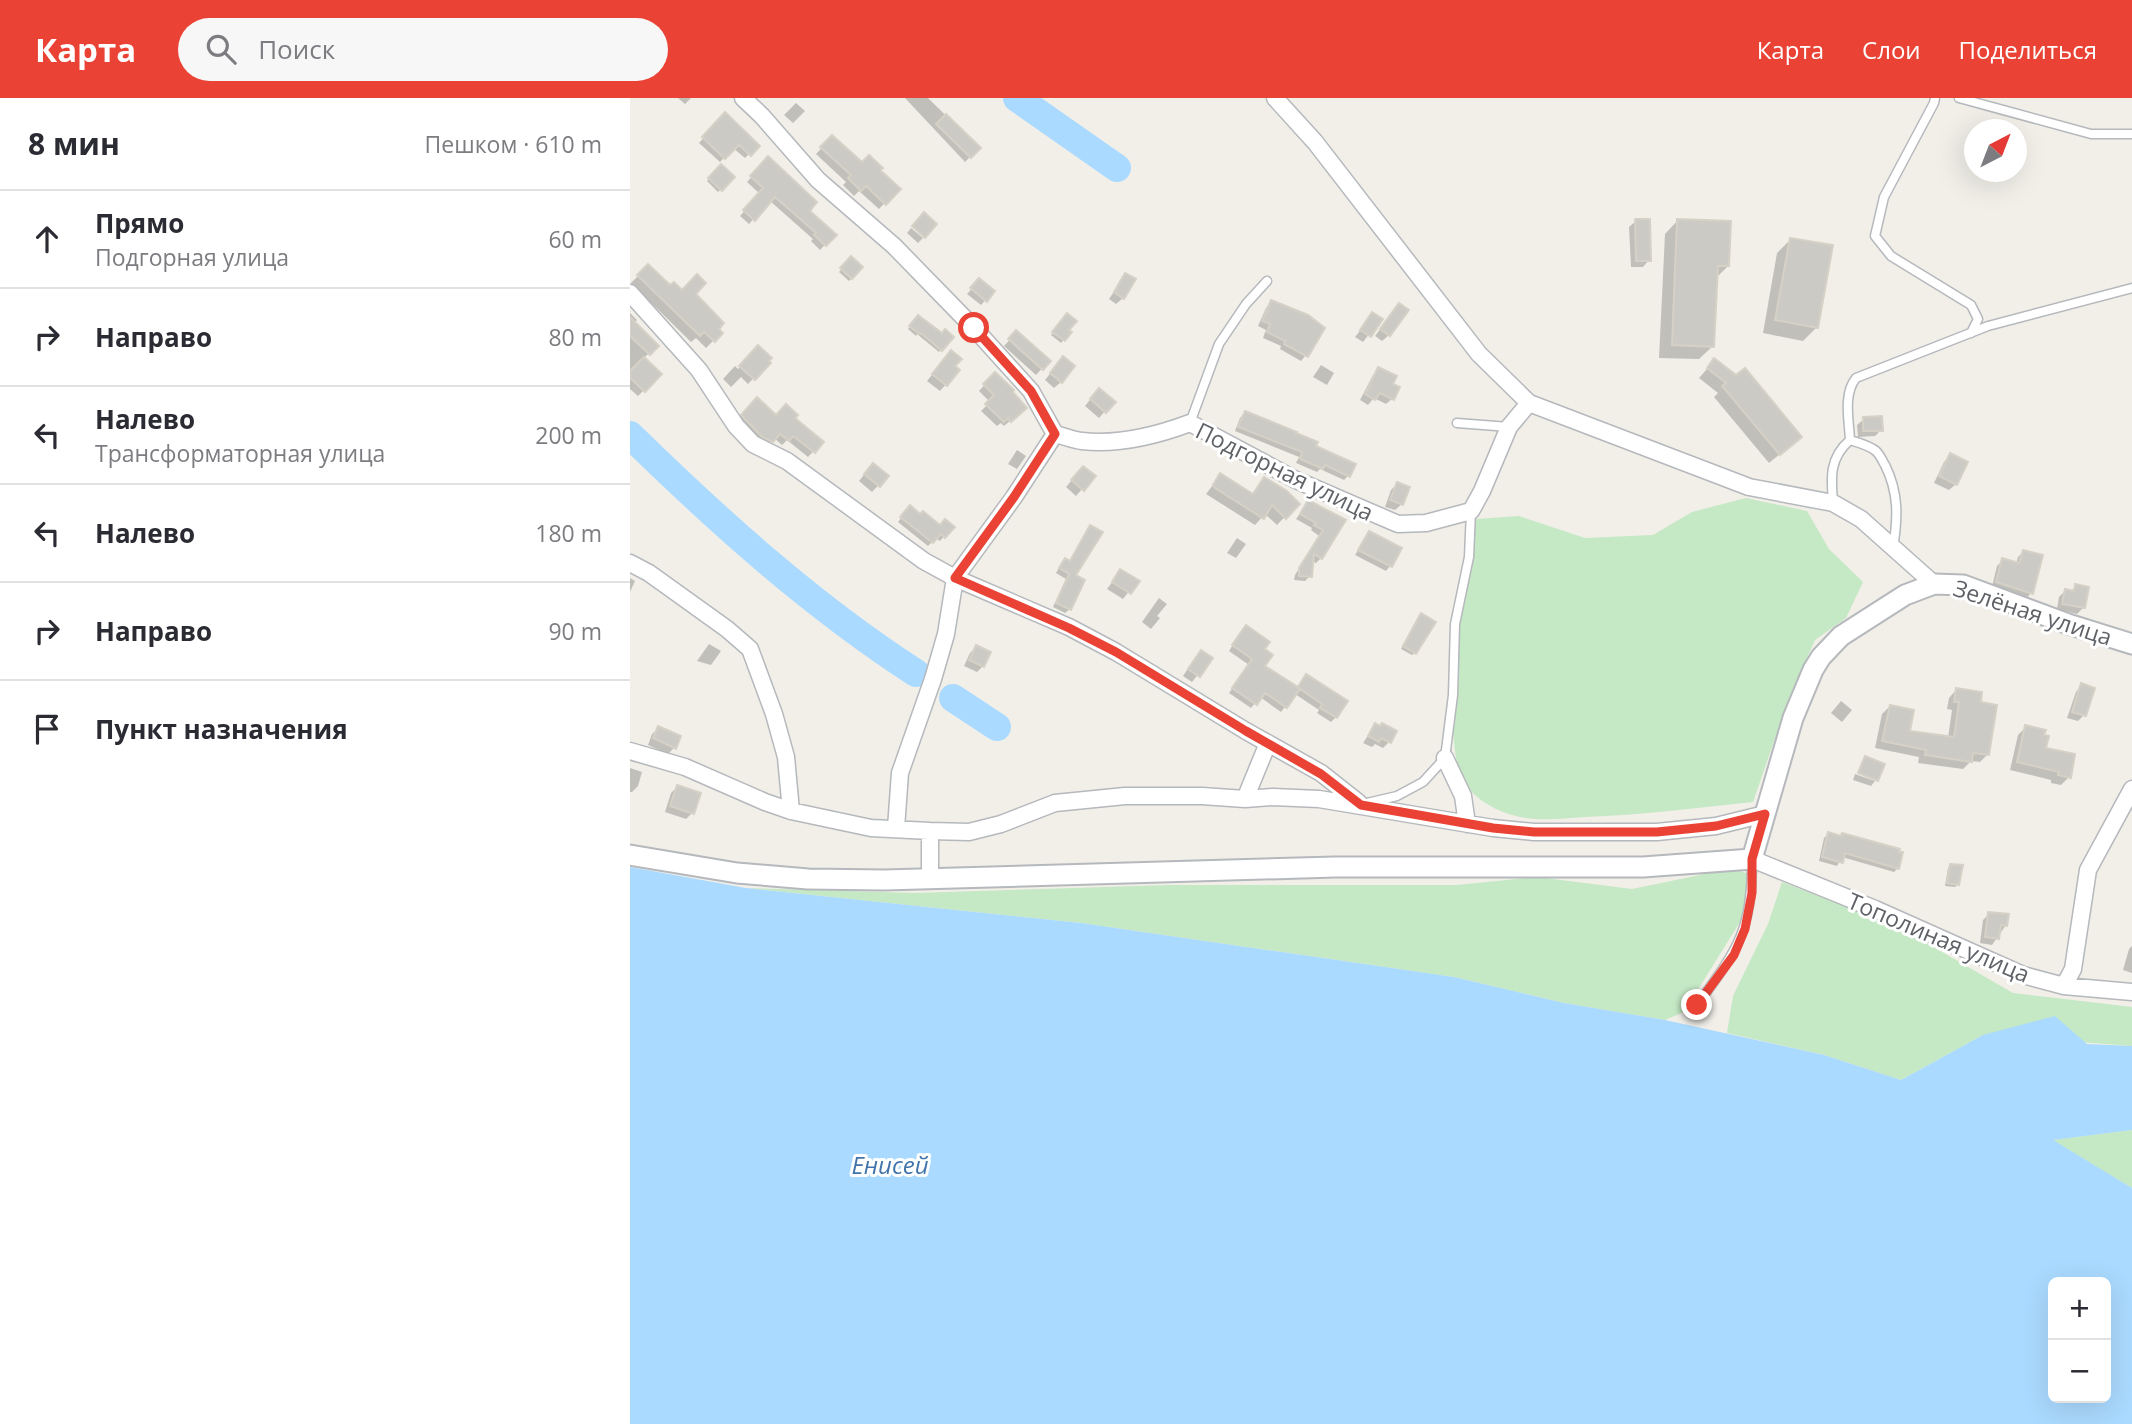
<!DOCTYPE html>
<html lang="ru">
<head>
<meta charset="utf-8">
<style>
  :root { --surface:#fff; --page:#f7f7f7; --text:#2b2b33; --muted:#7c7c81; --line:#e1e1e2; --accent:#ea4335 }
  body { margin:0; font-family:"Open Sans",sans-serif; background:var(--page); color:var(--text) }
  .controls { position:absolute; right:21px; bottom:21px; display:grid; overflow:hidden; border-radius:10px; box-shadow:0 7px 28px #0002 }
  .controls button { width:63px; height:63px; display:grid; place-items:center; padding:0; border:0; border-bottom:2px solid var(--line); background:var(--surface); color:var(--text); font:35px sans-serif }
  .compass { position:absolute; left:1334px; top:21px; width:63px; height:63px; border-radius:50%; background:var(--surface); box-shadow:0 7px 28px #0002; rotate:42deg }
  .stop { position:absolute; width:21px; height:21px; margin:-16px; border:5px solid #ea4335; border-radius:50%; background:#fff }
  .stop.end { background:#ea4335; border-color:#fff; box-shadow:0 2px 7px #0008 }
  .list { margin:0; padding:0; list-style:none }
  h2 { display:flex; justify-content:space-between; align-items:center; height:91px; margin:0; padding:0 28px; font-size:30px }
  h2 small { font-size:23px; font-weight:400; color:var(--muted) }
  .list li { display:grid; grid-template-columns:46px 1fr auto; gap:21px; align-items:center; box-sizing:border-box; height:98px; padding:0 28px; border-top:2px solid var(--line) }
  .list b { display:block; font-size:26px; white-space:nowrap }
  .list p { margin:0; font-size:23px; white-space:nowrap; color:var(--muted) }
  .list em { font-size:23px; font-style:normal; color:var(--muted) }
  .icon { flex:none; width:38px; height:38px; fill:none; stroke:currentColor; stroke-width:2; stroke-linecap:round; stroke-linejoin:round }
  .map { position:relative; flex:none; width:1502px; height:1326px; overflow:hidden }
  header { display:flex; align-items:center; gap:42px; box-sizing:border-box; height:98px; padding:0 35px; background:var(--accent); color:#fff }
  header strong { font-size:33px }
  nav { display:flex; gap:38px; margin-inline-start:auto; font-size:24px }
  .search { width:490px; height:63px; background:var(--page); display:flex; align-items:center; gap:18px; box-sizing:border-box; padding:0 24px; border-radius:38px; color:var(--muted); font-size:26px }
  main { display:flex }
  aside { flex:1; background:var(--surface) }
  .map>svg:first-child { display:block }
</style>
</head>
<body>
<header>
<strong>Карта</strong>
<div class="search"><svg class="icon" aria-label="search" viewBox="0 0 24 24"><circle cx="10" cy="10" r="6"/><path d="M15 15l6 6"/></svg>Поиск</div>
<nav><a>Карта</a><a>Слои</a><a>Поделиться</a></nav>
</header>
<main>
<aside>
<h2>8 мин<small>Пешком · 610 m</small></h2>
<ul class="list">
<li><svg class="icon" aria-label="ahead" viewBox="0 0 24 24"><path d="M12 20V5M6 11l6-6 6 6"/></svg><div><b>Прямо</b><p>Подгорная улица</p></div><em>60 m</em></li>
<li><svg class="icon" aria-label="right" viewBox="0 0 24 24"><path d="M7 20v-9h11M14 6l5 5-5 5"/></svg><div><b>Направо</b></div><em>80 m</em></li>
<li><svg class="icon" aria-label="left" viewBox="0 0 24 24"><path d="M17 20v-9H6M10 6l-5 5 5 5"/></svg><div><b>Налево</b><p>Трансформаторная улица</p></div><em>200 m</em></li>
<li><svg class="icon" aria-label="left" viewBox="0 0 24 24"><path d="M17 20v-9H6M10 6l-5 5 5 5"/></svg><div><b>Налево</b></div><em>180 m</em></li>
<li><svg class="icon" aria-label="right" viewBox="0 0 24 24"><path d="M7 20v-9h11M14 6l5 5-5 5"/></svg><div><b>Направо</b></div><em>90 m</em></li>
<li><svg class="icon" aria-label="arrive" viewBox="0 0 24 24"><path d="M6 21V4h12l-3 4 3 4H6"/></svg><div><b>Пункт назначения</b></div></li>
</ul>
</aside>
<div class="map">
<svg width="1502" height="1326" viewBox="0 0 1502 1326">
  <rect width="100%" height="100%" fill="#f1efe8"/>
  <path fill="#c5e8c5" d="M1116 400 1177 413 1199 451 1233 484 1216 520 1185 542 1159 600 1123 704C1067 710 1011 717 954 719 938 720 922 722 906 721 883 720 856 710 840 692 802 653 838 475 846 421L889 418 955 440 1023 437 1062 414Z
    M1099 769 1121 777 1110 824 1054 914 1035 922 934 905 824 879 451 825 116 790 285 795 540 787H827L907 779 1002 791 1070 777Z
    M1152 784 1269 829 1383 895 1502 909V948L1353 937 1271 982 1194 957 1097 935 1103 898 1138 826Z
    M1502 1032V1090L1422 1042Z"/>
  <path fill="#aadaff" fill-rule="evenodd" d="M0 769 116 790 451 825 824 879 934 905 1035 922 1194 957 1271 982 1353 937 1425 918 1457 946 1502 948V1032L1423 1042 1502 1090V1326H0ZM1423 1184H1476V1300H1423Z"/>
  <path fill="#0003" d="M48 0H61L55 6Z
    M275 0H298L349 50 335 64Z
    M166 5 175 13 163 25 154 17Z
    M95 17 127 48 115 60 103 50 90 64 69 45Z
    M202 39 232 66 248 72 268 91 249 111 229 93 224 98 213 87 216 84 186 56Z
    M138 61 177 113 204 137 190 152 181 143 183 141 140 103 119 126 110 118 130 96 117 84Z
    M91 68 103 79 88 94 77 83Z
    M1048 122 1098 168 1086 180 1083 248 1069 261 1029 260 1035 136Z
    M1006 123 1019 162 1013 169H1001L999 129Z
    M281 130 293 140 288 145 277 135Z
    M1161 141 1187 229 1173 243 1133 235 1147 155Z
    M221 161 231 170 219 183 209 174Z
    M18 168 40 190 64 196 91 235 76 250 66 240 61 244 1 185Z
    M495 177 493 200 486 206 479 201Z
    M350 182 363 194 351 207 337 196Z
    M641 204 676 257 671 263 650 251 651 248 633 240 636 232 628 228 636 210Z
    M763 214 759 237 752 243 745 238Z
    M0 215 7 222 4 225 26 248 13 261 30 276 8 298 0 291Z
    M743 216 751 221 733 244 725 239Z
    M437 217V232L440 234 431 245 421 237Z
    M288 219 312 237 322 239 309 254 287 236 286 238 278 231Z
    M386 235 419 263 406 277 374 248Z
    M128 249 138 265 118 286 111 279 101 289 93 281 105 268 108 271Z
    M315 261 328 273 310 293 297 283Z
    M1084 263 1160 348 1139 365 1084 299 1088 295 1069 280Z
    M427 267 431 284 424 290 415 282Z
    M691 267 704 275 697 287 683 279Z
    M749 271 760 287 762 301 756 306 744 300 738 307 730 302 743 277Z
    M365 276 395 310 374 328 371 325 367 328 351 313 360 304 349 293Z
    M463 298 483 304 469 320 455 308Z
    M127 302 146 319 163 320 192 344 178 359 157 342 152 347 144 340 136 348 107 323Z
    M615 315 684 349 718 378 714 382 690 371 687 374 666 365 669 359 605 333 610 320Z
    M1234 321 1251 332 1245 338 1228 339 1227 327Z
    M387 352 396 358 387 371 378 366Z
    M1321 357 1326 386 1319 392 1304 385 1314 364Z
    M237 373 257 378 242 394 229 383Z
    M447 376 463 378 446 398 436 389Z
    M590 378 621 397 634 381 667 406 647 427 635 416 625 427 576 396Z
    M767 386 772 406 765 412 755 409 761 392Z
    M679 404 714 423 691 460 686 465 681 462 680 478 675 483 664 482 665 477 689 438 681 432 682 430 666 421Z
    M276 414 290 418 310 429H322L310 443 306 440 298 448 268 424Z
    M460 429 471 435 443 478 440 511 435 515 423 509 436 481 426 475 431 466 439 464Z
    M739 435 760 468 756 473 725 457Z
    M607 440 616 446 606 460 597 455Z
    M1393 454 1401 495 1396 501 1362 489 1367 468 1373 462 1386 466 1388 459Z
    M491 473 507 483 493 501 477 491Z
    M0 480 5 483 0 494Z
    M1446 488 1454 509 1447 516 1427 511 1429 499 1435 493 1440 494Z
    M529 500 537 506 527 518 530 520 521 531 512 524Z
    M789 519 785 555 782 557 771 551Z
    M611 534 632 552 633 568 667 591 672 584 706 619 701 624 687 615 689 612 665 596 651 614 630 599 621 610 599 595 619 567 599 553Z
    M79 546 91 553 81 567 67 563Z
    M346 549 353 568 347 574 334 568 340 555Z
    M565 560H581L562 584 553 578Z
    M1452 587 1454 617 1448 623 1437 620 1446 594Z
    M1326 592 1358 656 1350 664 1341 663 1333 671 1288 665 1289 659 1245 650 1252 616 1260 608 1278 634 1318 640 1322 612 1317 611 1319 600Z
    M1211 603 1222 612 1212 624 1201 615Z
    M745 627 759 644 753 650 745 646 742 649 733 645Z
    M1396 629 1439 679 1431 687 1421 685V682L1380 672 1388 637Z
    M29 630 44 650 38 656 18 647 22 636Z
    M0 670 12 674 8 688 2 694H0Z
    M1225 676 1245 683 1241 688 1223 682Z
    M47 689 62 715 56 721 35 714 41 695Z
    M1198 736 1209 739 1212 737 1268 770 1264 774 1212 759 1207 768 1189 763 1194 740Z
    M1321 767 1328 786 1325 789 1315 788 1318 770Z
    M1359 816 1376 827 1362 847 1350 845 1353 822Z
    M1502 848V875L1493 872 1499 851Z"/>
  <g fill="none" stroke-linecap="round" stroke-linejoin="round">
    <path stroke="#aadaff" stroke-width="28" d="M387 0 487 70
      M0 337C89 424 181 507 286 575
      M323 600 367 629"/>
  </g>
  <path fill="#cccac5" stroke="#d6d1c6" stroke-width="2" d="M95 14 130 48 121 58 109 47 95 61 72 39Z
    M316 16 351 50 341 60 306 26Z
    M202 37 232 64 239 57 253 70 250 72 271 91 256 107 236 88 231 93 218 80 221 77 190 49Z
    M138 58 187 104 180 113 207 137 196 148 184 137 186 135 145 99 125 123 113 112 133 90 120 78Z
    M91 66 105 79 92 93 78 80Z
    M294 114 307 126 295 140 282 128Z
    M1005 121H1020L1021 163H1006Z
    M1047 121 1101 123 1099 168H1088L1084 249 1042 247Z
    M1160 140 1203 147 1188 230 1145 222Z
    M221 158 233 169 222 181 210 170Z
    M18 166 40 187 44 184 52 192 67 176 76 185 66 196 94 225 89 231 93 235 85 244 74 234 70 238 7 177Z
    M495 175 506 181 494 201 484 194Z
    M349 180 365 193 357 204 340 190Z
    M641 202 678 217 695 230 678 259 654 246 655 243 637 234 640 226 632 223Z
    M769 205 779 212 760 238 750 231Z
    M742 214 753 221 741 239 730 232Z
    M437 215 447 223 439 232 442 234 435 243 422 234Z
    M288 217 312 235 315 231 324 239 312 253 291 235 290 236 279 228Z
    M0 219 29 248 20 257 0 238Z
    M386 232 421 263 413 272 378 241Z
    M128 247 142 260 139 263 141 265 125 282 109 268Z
    M321 252 332 261 325 268 330 272 317 288 302 276Z
    M433 258 445 268 432 285 420 275Z
    M14 259 32 276 15 294 0 280V273Z
    M1084 260 1106 277 1115 270 1172 339 1150 357 1092 288 1096 285 1077 270Z
    M748 269 767 278 763 286 770 289 764 302 750 295 745 302 735 296Z
    M365 274 384 292 383 294 397 310 381 324 378 320 374 324 355 306 364 297 353 286Z
    M469 290 486 304 476 315 460 301Z
    M127 299 146 317 156 306 168 317 165 320 194 344 185 355 163 338 159 343 150 336 143 344 132 339 111 317Z
    M615 313 667 334 666 335 688 344 686 348 726 366 720 379 695 367 693 371 670 361 672 354 608 329Z
    M1252 318 1253 333H1233V319Z
    M1320 355 1338 364 1327 387 1309 378Z
    M243 365 259 378 250 389 234 376Z
    M453 368 466 378 454 393 441 382Z
    M590 375 623 396 634 379 657 393 670 406 656 421 642 407 634 421 585 390 583 387Z
    M767 384 780 389 773 407 760 402Z
    M678 402 716 422 692 461 684 456 682 479 669 478V470L693 432 684 427 686 425 670 416Z
    M280 407 290 416 293 413 310 427 315 421 325 429 315 440 311 436 303 445 270 419Z
    M460 427 473 434 446 477 455 482 441 512 426 505 439 476 429 470 435 460 440 463Z
    M739 433 772 450 762 469 728 452Z
    M1393 452 1413 457 1403 496 1366 484 1372 460 1389 465Z
    M490 471 510 483 501 496 482 484Z
    M1445 486 1459 489 1455 510 1432 506 1435 491 1444 493Z
    M791 515 806 524 786 556 773 548Z
    M616 527 640 544 635 551 643 557 635 568 668 589 676 576 718 603 707 620 690 610 692 606 670 591 657 610 635 595 627 607 602 590 622 561 602 547Z
    M346 547 361 554 354 569 339 562Z
    M571 552 583 560 570 579 558 571Z
    M1451 585 1465 590 1456 618 1442 614Z
    M1326 590 1352 594 1351 604 1367 607 1359 657 1343 655 1342 664 1295 657 1296 652 1252 643 1260 607 1284 612 1280 633 1324 639 1329 604H1324Z
    M745 625 750 628 752 625 767 633 761 645 751 640 749 644 738 638Z
    M1395 627 1416 632 1414 637 1419 638 1416 650 1445 656 1441 680 1428 677 1429 674 1387 664Z
    M28 628 51 638 46 651 23 640Z
    M1235 658 1255 666 1248 683 1228 675Z
    M47 687 71 695 64 716 40 708Z
    M1198 734 1211 738 1212 735 1270 751 1269 754H1273L1269 771 1215 755 1213 765 1192 759Z
    M1320 766 1333 767 1329 787 1317 785Z
    M1358 814 1379 816 1377 828 1371 827 1369 841 1355 839Z"/>
  <g fill="none" stroke-linecap="round" stroke-linejoin="round">
    <g stroke="#b5b8bc" stroke-width="11">
      <path id="service" d="M1305 0 1304 5 1254 99 1245 138 1261 158 1341 207 1348 221 1341 235
        M1329 0 1461 36H1502
        M560 325 589 246 616 206 637 183
        M827 325 879 329
        M1220 342C1229 345 1238 347 1246 353 1250 357 1252 362 1255 367 1269 395 1268 420 1263 450
        M1203 405C1201 380 1199 360 1220 342 1219 322 1213 296 1226 280L1358 228 1502 190
        M737 705 767 698 793 684 815 660 823 597 825 526 839 459 841 413
        M1067 907C1108 851 1122 833 1122 761"/>
    </g>
    <g stroke="#b5b8bc" stroke-width="19">
      <path id="minor" d="M113 0 132 18 188 82 264 148 344 230 401 293 425 336C434 338 443 342 452 343 487 347 528 337 560 325L666 382 768 426 796 425 841 413 852 393 879 329 899 305
        M645 0 685 44 849 256 899 305 1119 389 1203 405 1231 421 1304 486
        M0 195 69 272 106 328 123 346 157 363 294 463 325 480 439 529 486 554 616 633 691 675 729 705
        M0 465 19 475 97 531 120 551 144 616 156 659 161 713
        M0 653 55 669 135 704 161 713 241 730 300 733 339 734 371 726 425 705 495 698H572L615 701 643 699 689 701 863 730 904 734H1027L1086 728 1135 716
        M815 660 833 698 837 726
        M615 701 638 645
        M266 730 270 675 303 581 316 536 325 480 384 399 425 336
        M300 733V781
        M1122 761 1245 811 1393 877 1434 888 1502 894
        M1434 888 1443 871 1458 772 1502 691"/>
    </g>
    <g stroke="#b5b8bc" stroke-width="23">
      <path id="tertiary" d="M0 757 107 775 178 781 254 782 705 769H1013L1122 761 1163 620 1183 572 1191 559 1211 538 1275 497 1304 486 1333 487 1438 526 1502 546"/>
    </g>
    <use href="#service" stroke="#fff" stroke-width="8"/>
    <use href="#minor" stroke="#fff" stroke-width="16"/>
    <use href="#tertiary" stroke="#fff" stroke-width="19"/>
  </g>
  <g fill="none" stroke-linecap="round" stroke-linejoin="round">
    <path stroke="#ea4335" stroke-width="9" d="M344 230 401 293 425 336 384 399 325 480 439 530 486 554 616 633 691 676 731 707 863 730 904 734H1027L1086 728 1135 716 1122 761V795L1115 831 1104 857 1067 907"/>
  </g>
  <g text-anchor="middle" dominant-baseline="central" stroke-width="6" stroke-linejoin="round" paint-order="stroke">
    <g font-size="23" fill="#5f6368" stroke="#fff">
      <text transform="translate(655 373) rotate(26)">Подгорная улица</text>
      <text transform="translate(1403 514) rotate(18)">Зелёная улица</text>
      <text transform="translate(1309 839) rotate(23)">Тополиная улица</text>
    </g>
    <g font-size="24" font-style="italic" fill="#4174aa" stroke="#fff">
      <text x="260" y="1066">Енисей</text>
    </g>
  </g>
</svg>
<div class="controls">
<button>+</button>
<button>−</button>
</div>
<svg class="compass" viewBox="-18 -18 36 36"><path d="M0-13l5 13h-10z" fill="#e53935"/><path d="M0 13l5-13h-10z" fill="#7c7c81"/></svg>
<div class="stop" style="left:344px;top:230px"></div>
<div class="stop end" style="left:1067px;top:907px"></div>
</div>
</main>
</body>
</html>
